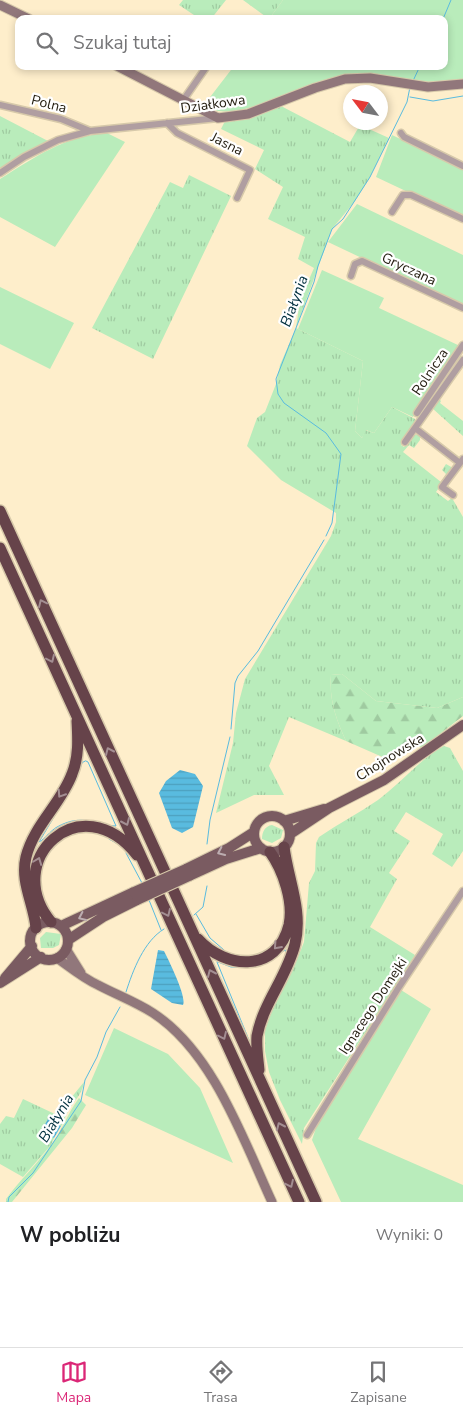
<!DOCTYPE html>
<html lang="pl">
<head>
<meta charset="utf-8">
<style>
  :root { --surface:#fff; --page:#f6f6f6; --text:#202124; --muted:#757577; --line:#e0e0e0; --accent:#db2777 }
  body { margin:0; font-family:"Nunito Sans",sans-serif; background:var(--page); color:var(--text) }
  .compass { position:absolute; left:343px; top:85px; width:45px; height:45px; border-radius:50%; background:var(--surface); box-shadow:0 2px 8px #0003; rotate:302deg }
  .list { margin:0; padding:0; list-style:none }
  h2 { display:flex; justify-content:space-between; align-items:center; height:65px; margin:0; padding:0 20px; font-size:21px }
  h2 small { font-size:16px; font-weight:400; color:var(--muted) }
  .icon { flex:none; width:28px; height:28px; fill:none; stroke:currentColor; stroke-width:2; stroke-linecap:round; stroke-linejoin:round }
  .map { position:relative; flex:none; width:463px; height:1202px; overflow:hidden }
  .search { position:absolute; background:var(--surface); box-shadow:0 2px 8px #0003; left:15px; right:15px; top:15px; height:55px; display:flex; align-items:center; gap:12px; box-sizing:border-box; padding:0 18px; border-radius:10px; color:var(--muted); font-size:19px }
  .sheet { height:145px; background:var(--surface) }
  nav { display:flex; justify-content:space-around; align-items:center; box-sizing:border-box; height:70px; border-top:1px solid var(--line); background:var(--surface); font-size:14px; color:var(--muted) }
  nav a { display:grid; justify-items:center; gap:2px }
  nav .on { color:var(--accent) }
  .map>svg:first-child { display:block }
</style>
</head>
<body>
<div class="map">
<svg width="463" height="1202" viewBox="0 0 463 1202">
  <defs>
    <pattern id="grass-tufts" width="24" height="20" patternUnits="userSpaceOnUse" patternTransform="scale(1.25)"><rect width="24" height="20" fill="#b9ecbb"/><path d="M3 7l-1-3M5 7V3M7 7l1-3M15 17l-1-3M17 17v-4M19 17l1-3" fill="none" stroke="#9fcaa0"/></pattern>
    <pattern id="forest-firs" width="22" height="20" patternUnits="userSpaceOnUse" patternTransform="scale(1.25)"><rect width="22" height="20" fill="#b9ecbb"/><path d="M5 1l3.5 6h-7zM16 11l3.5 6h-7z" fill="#9fcaa0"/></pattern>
    <pattern id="water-rules" width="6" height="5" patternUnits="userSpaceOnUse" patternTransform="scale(1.25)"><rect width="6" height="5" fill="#59bbdf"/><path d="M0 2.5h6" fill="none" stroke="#4da0be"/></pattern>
  </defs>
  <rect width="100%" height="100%" fill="#feeecb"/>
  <path fill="url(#grass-tufts)" d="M183 0H226L211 19H200L179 5Z
    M243 0H283L269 19Z
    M281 106 350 142 360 125 389 138 370 177 355 201 332 229 296 328 363 361 355 431 362 438 365 430 374 433 392 407 415 419 414 426 401 445 404 447 413 435H420V440L414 448 409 445 403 452 441 482 446 474 442 470 446 464 453 468 436 492 448 501 452 498 463 517V697L437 708 376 701 342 674 331 675C329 700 336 719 346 741L289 717 269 766 284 795H254L216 813 233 743 236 713 245 679 331 536 336 522V513L281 480 247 446 257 418 265 412 276 384 280 365 296 328 300 300 314 268 298 259 305 237 268 219 283 187 255 169 264 150 221 129 225 121 250 118Z
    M0 116 48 141 0 168Z
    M189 175 231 196 153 359 92 328 170 182 183 188Z
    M439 399 441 401 440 403 463 421V436L432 408Z
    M444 746 450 748 463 771V851L452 867 432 854 443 834 406 812 394 831 410 841 389 873 397 879 370 927 415 955 304 1128 302 1144 280 1100 269 1072 265 1051V1030L276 1000 292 972 304 942 309 883 315 871 316 843 319 837C338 824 359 813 378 800 400 784 422 757 444 746Z
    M272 825 283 830 281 838 272 843 262 839C262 832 265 826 272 825Z
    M46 932 61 934 59 945 53 948H41L40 938Z
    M84 1082C82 1096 72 1102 66 1115 64 1120 65 1122 61 1126L48 1119 41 1131 54 1138 51 1145 23 1177 0 1164V1124L6 1116 14 1118 23 1099 57 1115Z"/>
  <path fill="url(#forest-firs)" d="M342 674 376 701 437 708 463 697V716L423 747 409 746 387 759 346 741C336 719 329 700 331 675Z
    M79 1098 86 1105 72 1128 12 1202H6V1199C20 1180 38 1163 51 1145 63 1129 67 1114 79 1098Z"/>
  <path fill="#b9ecbb" d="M283 0H463V79L428 82 373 75 233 112 218 111 204 105 234 66H444V19H269Z
    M107 133 125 142 55 247 0 217V179C35 157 65 136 107 133Z
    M392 135 463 169V218L376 177Z
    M357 204 463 255V306L328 242Z
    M322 270 384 298 379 308 460 346 413 417 392 407 374 433 366 430 362 438 355 431 363 361 298 329Z
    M0 287 74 323 50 369 0 344Z
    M401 990 431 1009 358 1139 463 1185V1202H341L312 1140 318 1122Z
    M114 1028 168 1054 200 1088 233 1163 85 1095Z"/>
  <path fill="url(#water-rules)" d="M180 770 195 774 203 786 193 827 182 833 172 828 159 793 166 781Z
    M158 950 164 951C169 961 187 997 183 1005L172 1003 151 989Z
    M48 1119 61 1126 54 1138 41 1131Z"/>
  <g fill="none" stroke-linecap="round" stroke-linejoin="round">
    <path stroke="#59bbdf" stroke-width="1" d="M443 19 451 0
      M413 81 420 66
      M410 97 433 101 463 96
      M326 536 332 523 341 454 326 433 284 403 278 394 276 379 314 282 318 266 332 229 343 219 370 177 407 102 410 87
      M231 729 235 683 238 676 258 651 324 540
      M86 761 88 762 116 826C94 825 82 813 57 827 50 831 45 839 39 842L76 780 82 763Z
      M109 839 116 843
      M207 844 210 820 230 737
      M126 853 142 883
      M149 900 161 930
      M196 914 210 938 224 950
      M194 915 203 907 207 886
      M281 952 286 950 285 957
      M217 962 251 1045
      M218 962 231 967H248
      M126 992C133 970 144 941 164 929
      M8 1202 9 1197 33 1173 81 1101 85 1080 97 1057 106 1032 120 1007"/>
    <g stroke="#d7c9aa" stroke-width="9">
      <path id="street" d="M184 99 207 66
        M0 105 61 119 90 131
        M167 123 177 133 250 170 237 198
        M401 133 404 137 463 166
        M0 173 24 157 58 140 90 131 218 118
        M392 212 403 195H411L463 219
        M351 276 355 264 362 261 463 308
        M417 413 463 345
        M415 428 460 463
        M405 442 463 360
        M453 495 442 487 463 459
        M307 1135 399 987 463 891"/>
    </g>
    <g stroke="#d7c9aa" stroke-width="11">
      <path id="secondary" d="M0 5 29 19
        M117 66 218 118 248 114 315 88 345 79 370 78 428 87 463 84
        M66 949 81 973
        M57 958C71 968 83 978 98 985 117 995 136 1002 153 1013 213 1052 243 1139 272 1202"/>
    </g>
    <g stroke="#d7c9aa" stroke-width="12">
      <path id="primary" d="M254 834a18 18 0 1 1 36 0a18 18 0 1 1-36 0Z
        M284 821 324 809
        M290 834 329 808 384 780 463 725
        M186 869 229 848 254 832
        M189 876 226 859 261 848
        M30 941a19 19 0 1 1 38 0a19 19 0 1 1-38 0Z
        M61 926 134 892
        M68 940 103 917 137 900
        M5 978 32 946
        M0 983 41 957"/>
    </g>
    <g stroke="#d7c9aa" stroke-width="14">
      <path id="highway" d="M0 511 316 1202
        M0 548 299 1202
        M51 922C0 860 81 784 137 855
        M36 928C34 904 20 882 26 857 34 825 61 804 72 774 79 757 78 739 77 721
        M198 939C226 970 277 973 289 925 294 902 283 870 270 852
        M259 1070C258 1059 256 1047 257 1036 263 1003 287 977 295 944 303 910 288 880 284 847"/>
    </g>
    <use href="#street" stroke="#b09ea1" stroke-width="6"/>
    <use href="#secondary" stroke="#91777b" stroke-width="9"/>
    <use href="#primary" stroke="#7a5b61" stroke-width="10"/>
    <use href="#highway" stroke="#66434a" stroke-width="11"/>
    <g stroke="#d7c9aa" stroke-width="12" stroke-linecap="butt">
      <path id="primary-bridge" d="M134 892 186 869
        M137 900 189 876"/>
    </g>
    <use href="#primary-bridge" stroke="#7a5b61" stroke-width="10"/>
  </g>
  <defs><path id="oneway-chevron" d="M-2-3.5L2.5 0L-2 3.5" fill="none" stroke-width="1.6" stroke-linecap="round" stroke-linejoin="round" transform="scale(1.25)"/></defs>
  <g stroke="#a38e92">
    <use href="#oneway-chevron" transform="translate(42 603) rotate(-115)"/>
    <use href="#oneway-chevron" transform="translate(51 659) rotate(65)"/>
    <use href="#oneway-chevron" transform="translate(109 751) rotate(-114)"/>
    <use href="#oneway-chevron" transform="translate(61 794) rotate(123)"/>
    <use href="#oneway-chevron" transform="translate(126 822) rotate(66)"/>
    <use href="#oneway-chevron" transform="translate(38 861) rotate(-69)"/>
    <use href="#oneway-chevron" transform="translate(167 913) rotate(65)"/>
    <use href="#oneway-chevron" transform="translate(277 946) rotate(132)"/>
    <use href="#oneway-chevron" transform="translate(211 973) rotate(-114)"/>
    <use href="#oneway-chevron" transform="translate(223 1036) rotate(65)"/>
    <use href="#oneway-chevron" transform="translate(280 1126) rotate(-114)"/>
    <use href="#oneway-chevron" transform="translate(290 1184) rotate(65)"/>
  </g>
  <g stroke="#bcadb0">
    <use href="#oneway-chevron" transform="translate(221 852) rotate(155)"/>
    <use href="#oneway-chevron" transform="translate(82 917) rotate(155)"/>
  </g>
  <g text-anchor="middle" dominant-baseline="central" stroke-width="4.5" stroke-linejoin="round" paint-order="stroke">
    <g font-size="14" fill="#262013" stroke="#fff">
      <text transform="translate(49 104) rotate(14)">Polna</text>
      <text transform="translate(213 104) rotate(-8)">Działkowa</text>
      <text transform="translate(227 144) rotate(27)">Jasna</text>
      <text transform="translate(409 269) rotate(25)">Gryczana</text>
      <text transform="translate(430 372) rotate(-56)">Rolnicza</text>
      <text transform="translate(390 757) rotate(-32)">Chojnowska</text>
      <text transform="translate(373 1006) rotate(-57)">Ignacego Domejki</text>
    </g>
    <g font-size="15" font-style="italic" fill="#002f3e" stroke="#fff">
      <text transform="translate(294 301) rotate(-70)">Białynia</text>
      <text transform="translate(56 1118) rotate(-59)">Białynia</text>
    </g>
  </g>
</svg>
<svg class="compass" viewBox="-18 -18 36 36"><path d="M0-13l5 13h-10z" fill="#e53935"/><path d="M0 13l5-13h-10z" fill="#757577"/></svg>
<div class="search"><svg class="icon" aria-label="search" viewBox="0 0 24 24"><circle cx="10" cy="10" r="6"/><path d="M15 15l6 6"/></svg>Szukaj tutaj</div>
</div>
<section class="sheet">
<h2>W pobliżu<small>Wyniki: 0</small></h2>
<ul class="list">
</ul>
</section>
<nav>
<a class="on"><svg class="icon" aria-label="map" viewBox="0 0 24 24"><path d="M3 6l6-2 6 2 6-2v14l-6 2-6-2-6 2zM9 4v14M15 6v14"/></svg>Mapa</a>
<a><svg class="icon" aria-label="directions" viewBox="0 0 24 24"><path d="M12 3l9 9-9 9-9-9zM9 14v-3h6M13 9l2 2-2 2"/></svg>Trasa</a>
<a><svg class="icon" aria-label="saved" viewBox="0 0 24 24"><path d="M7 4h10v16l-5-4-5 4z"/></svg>Zapisane</a>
</nav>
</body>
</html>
